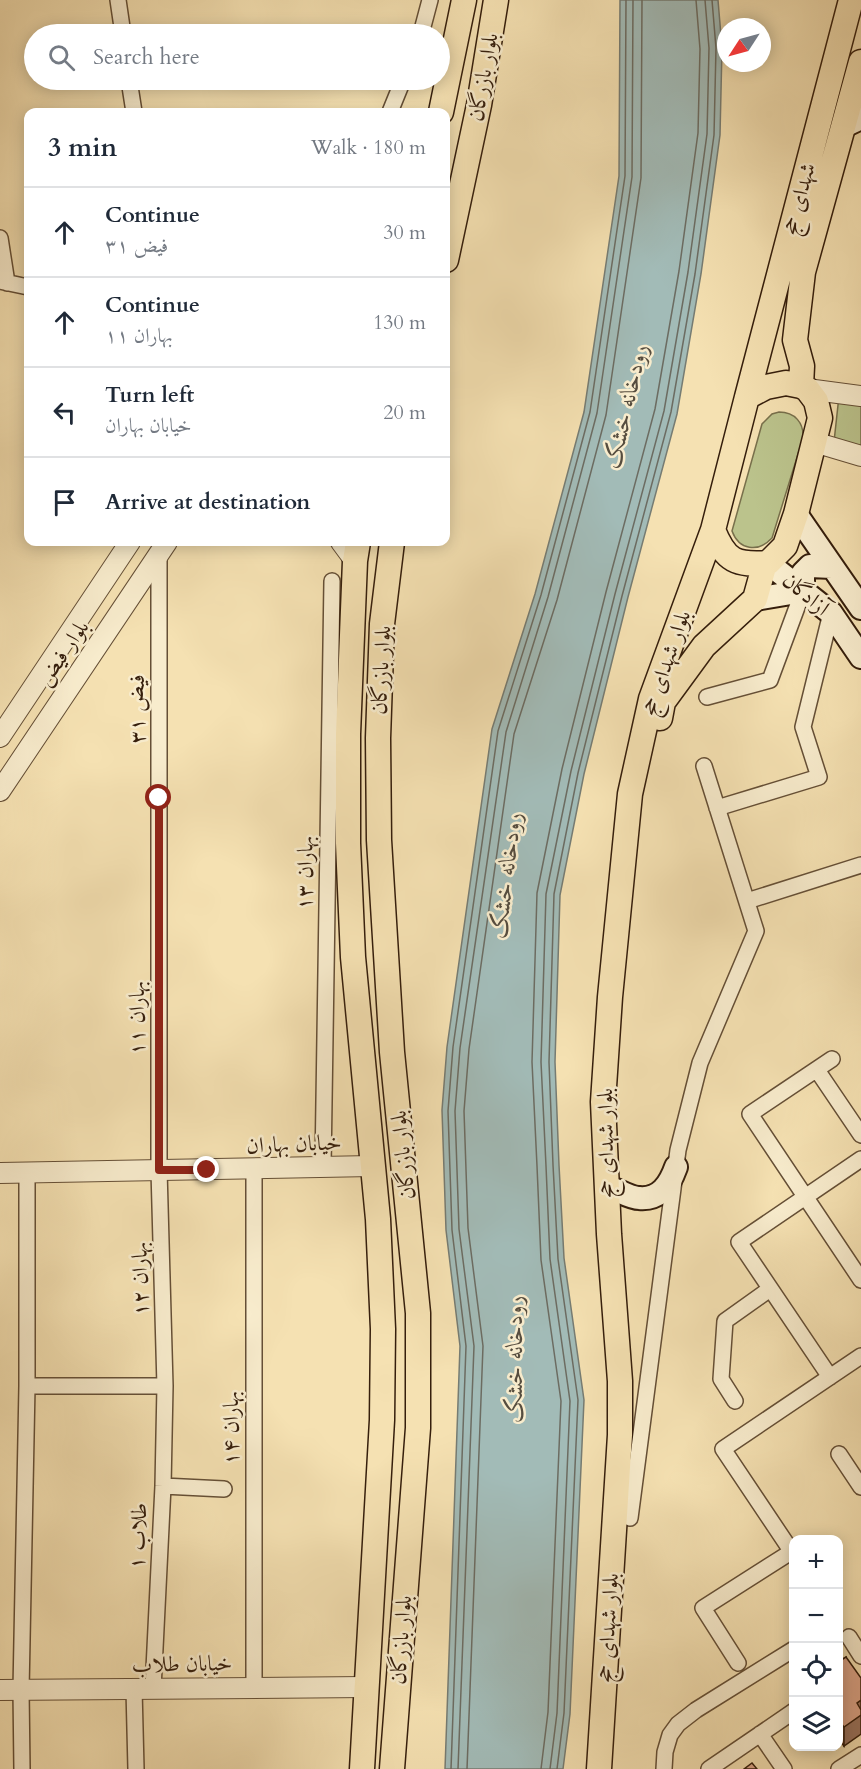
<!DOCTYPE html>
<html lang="en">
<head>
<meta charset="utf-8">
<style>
  :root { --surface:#fff; --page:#f6f6f7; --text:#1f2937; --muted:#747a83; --line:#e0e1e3 }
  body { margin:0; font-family:Cardo,Amiri,serif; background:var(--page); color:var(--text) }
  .controls { position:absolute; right:18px; bottom:18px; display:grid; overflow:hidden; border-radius:12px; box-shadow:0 3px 15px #0003 }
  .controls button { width:54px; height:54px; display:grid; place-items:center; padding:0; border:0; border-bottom:2px solid var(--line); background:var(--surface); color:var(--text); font:30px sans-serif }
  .compass { position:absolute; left:717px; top:18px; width:54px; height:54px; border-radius:50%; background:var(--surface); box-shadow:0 3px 15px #0003; rotate:234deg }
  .stop { position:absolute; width:18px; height:18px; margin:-14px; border:4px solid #8f2418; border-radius:50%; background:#fff }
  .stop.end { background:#8f2418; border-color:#fff; box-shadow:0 2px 6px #0008 }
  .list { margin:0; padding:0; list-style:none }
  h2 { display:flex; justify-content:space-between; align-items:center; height:78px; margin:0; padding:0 24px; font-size:26px }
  h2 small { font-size:20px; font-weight:400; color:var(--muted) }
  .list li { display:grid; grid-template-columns:39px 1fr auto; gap:18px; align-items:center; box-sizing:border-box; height:90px; padding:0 24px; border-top:2px solid var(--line) }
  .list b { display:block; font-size:22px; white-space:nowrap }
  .list p { margin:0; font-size:20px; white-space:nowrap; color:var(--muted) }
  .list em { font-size:20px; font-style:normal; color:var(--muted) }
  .icon { flex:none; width:33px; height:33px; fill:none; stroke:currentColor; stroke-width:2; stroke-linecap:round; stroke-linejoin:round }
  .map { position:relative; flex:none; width:861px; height:1769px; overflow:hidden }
  .search { position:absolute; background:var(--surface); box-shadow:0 3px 15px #0003; left:24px; top:24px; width:426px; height:66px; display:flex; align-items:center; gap:15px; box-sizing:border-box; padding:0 21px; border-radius:33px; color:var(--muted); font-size:22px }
  .panel { position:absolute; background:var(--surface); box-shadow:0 3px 15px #0003; left:24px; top:108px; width:426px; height:438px; border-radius:12px }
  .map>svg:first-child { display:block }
</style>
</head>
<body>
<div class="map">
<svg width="861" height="1769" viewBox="0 0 861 1769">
  <rect width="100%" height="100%" fill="#f5e1b2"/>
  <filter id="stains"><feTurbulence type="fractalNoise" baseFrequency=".00333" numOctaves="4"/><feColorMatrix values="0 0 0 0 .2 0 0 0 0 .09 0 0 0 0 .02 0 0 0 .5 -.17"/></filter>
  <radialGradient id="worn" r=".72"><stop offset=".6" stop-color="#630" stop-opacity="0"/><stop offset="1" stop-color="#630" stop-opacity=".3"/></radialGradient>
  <path fill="#bbc38c" stroke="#78704c" stroke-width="1.5" d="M839 396 861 400V447L834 442Z
    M779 412C795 412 804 423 803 438L772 538C758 553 739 550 732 531L762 424 772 414Z"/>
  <path fill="#a2bbb7" stroke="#767c73" stroke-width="1.5" d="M620 0H718L722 48 720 135 701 274 677 414 628 597 584 774 560 895 555 1062 559 1165 564 1258 584 1400 570 1714 563 1769H445L460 1346 446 1230 442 1110 447 1047 492 729 535 594 584 412 619 176Z"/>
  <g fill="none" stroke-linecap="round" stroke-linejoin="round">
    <path stroke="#6c6c62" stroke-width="1.5" d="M451 1769 466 1346 452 1230 448 1111 453 1047 498 731 541 595 590 412 625 176 626 0
      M458 1769 474 1346 459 1229 455 1111 460 1048 506 732 548 597 597 413 632 177 633 0
      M467 1769 483 1346 468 1228 464 1111 469 1049 514 734 557 600 606 415 641 178 642 0
      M541 1769 548 1712 561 1401 541 1260 537 1166 532 1062 537 893 562 769 606 592 655 409 679 271 698 133 700 49 696 0
      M550 1769 557 1713 570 1401 550 1259 546 1166 541 1062 546 894 571 771 615 594 664 411 688 272 707 134 709 48 705 0
      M557 1769 564 1713 578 1400 558 1259 553 1165 549 1062 554 894 578 773 622 596 671 412 695 274 714 135 716 48 712 0"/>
    <g stroke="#654f36" stroke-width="18">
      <path id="minor" d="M118 0 123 34
        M421 34 430 0
        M129 80 134 112
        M390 112 403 80
        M0 238 7 283
        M0 281 28 287
        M707 697 770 680 803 591
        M717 808 819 777 803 727 831 613
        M747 901 861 865
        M832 1059 750 1114 861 1280
        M817 1070 861 1135
        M323 1166 332 581
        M254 1169V1687
        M830 1377 739 1242 861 1159
        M27 1386H165
        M735 1401 721 1379 725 1321 770 1289
        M839 1454 861 1487
        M163 1486 224 1489
        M630 1518 678 1150 700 1063 756 931 704 766
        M794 1555 723 1449 861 1356
        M849 1637 861 1656
        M738 1663 703 1608 791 1552
        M134 1689 136 1769
        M153 1689 163 1486 165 1386 159 1170V552
        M760 1734 784 1769
        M22 1769 21 1690 27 1386V1173
        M664 1769 665 1752 670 1735 678 1724 696 1710 794 1649
        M709 1769 794 1711
        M839 1769 861 1755"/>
    </g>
    <g stroke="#654f36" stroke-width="22">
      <path id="tertiary" d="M807 389 861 396
        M814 442 861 456
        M341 542 355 561
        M0 737 130 542
        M0 791 167 542
        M0 1173 372 1166
        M0 1690 366 1687"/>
    </g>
    <g stroke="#351e0c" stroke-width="26">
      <path id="secondary" d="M844 126 861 118
        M796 514 861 608
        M768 563 831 613 861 657
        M755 599 803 591V573L810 566 832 567
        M616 1190C623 1193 632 1198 639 1198 660 1200 670 1184 676 1167"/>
    </g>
    <g stroke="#351e0c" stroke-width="27">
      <path id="primary" d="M441 112 464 0
        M446 260 479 105 496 0
        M801 386 802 366 795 340 803 272 861 62
        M747 397 851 0
        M358 542 355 561 348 734V843L353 957 378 1219 383 1329 382 1420 362 1769
        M392 542 382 624 378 738 379 840 392 1052 418 1313V1428L392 1769
        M660 718 663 702 704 646 755 599 765 563
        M599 1769 620 1435V1381L609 1234 603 1102 610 997 630 794 651 699 713 530 747 397 766 387 786 383 801 386 807 389 816 401 820 418 796 514 785 546 768 563C736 565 726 562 713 530"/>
    </g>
    <use href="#minor" stroke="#f8eccd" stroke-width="15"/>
    <use href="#tertiary" stroke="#f8eccd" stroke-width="20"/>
    <use href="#secondary" stroke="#f8eccd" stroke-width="22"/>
    <use href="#primary" stroke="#f5e1b2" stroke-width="24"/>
  </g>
  <path fill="#bf9078" stroke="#351e0c" stroke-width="1.5" d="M846 1657 844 1746 838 1739V1662Z"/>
  <path fill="#9b7561" stroke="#351e0c" stroke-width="1.5" d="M861 1700V1734L844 1746V1727L857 1703Z"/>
  <path fill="#dea78b" stroke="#351e0c" stroke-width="1.5" d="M846 1657 861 1678V1700L857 1703 861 1710V1715L844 1727 838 1720V1662Z
    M752 1763 757 1769H744Z"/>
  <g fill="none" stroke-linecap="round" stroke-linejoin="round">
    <path stroke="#8f2418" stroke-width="8" d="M159 798V1170H207"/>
  </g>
  <g text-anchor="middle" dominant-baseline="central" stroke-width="5" stroke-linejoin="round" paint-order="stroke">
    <g font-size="22" fill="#351e0c" stroke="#f8eccd">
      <text transform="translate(483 77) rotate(-80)">بلوار بازرگان</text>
      <text transform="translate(799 199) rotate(-75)">شهدای حج</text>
      <text transform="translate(806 594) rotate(40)">آزادگان</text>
      <text transform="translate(63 653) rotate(-56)">بلوار فیض</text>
      <text transform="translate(666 663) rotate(-71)">بلوار شهدای حج</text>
      <text transform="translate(381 670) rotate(-87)">بلوار بازرگان</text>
      <text transform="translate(137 709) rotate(-90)">فیض ۳۱</text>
      <text transform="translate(305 873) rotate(-89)">بهاران ۱۳</text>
      <text transform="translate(137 1018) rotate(-90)">بهاران ۱۱</text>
      <text transform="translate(606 1143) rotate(-91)">بلوار شهدای حج</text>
      <text transform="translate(294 1144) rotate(-2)">خیابان بهاران</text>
      <text transform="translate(403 1155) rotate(-96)">بلوار بازرگان</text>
      <text transform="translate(140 1279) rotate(-91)">بهاران ۱۲</text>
      <text transform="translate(231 1428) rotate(-90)">بهاران ۱۴</text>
      <text transform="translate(138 1536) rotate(-87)">طلاب ۱</text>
      <text transform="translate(608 1628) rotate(-87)">بلوار شهدای حج</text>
      <text transform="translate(401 1640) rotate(-86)">بلوار بازرگان</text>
      <text transform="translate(182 1664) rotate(-1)">خیابان طلاب</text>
    </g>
    <g font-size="24" font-style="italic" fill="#564d3f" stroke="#f8eccd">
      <text transform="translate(626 406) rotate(-77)">رودخانه خشک</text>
      <text transform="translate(506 875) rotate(-83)">رودخانه خشک</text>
      <text transform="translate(514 1359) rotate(-90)">رودخانه خشک</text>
    </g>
  </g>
  <rect width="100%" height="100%" filter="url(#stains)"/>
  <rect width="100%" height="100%" fill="url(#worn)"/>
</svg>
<div class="controls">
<button>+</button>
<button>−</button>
<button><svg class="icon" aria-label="locate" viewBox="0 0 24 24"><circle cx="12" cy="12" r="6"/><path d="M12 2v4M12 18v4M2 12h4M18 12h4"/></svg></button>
<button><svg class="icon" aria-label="layers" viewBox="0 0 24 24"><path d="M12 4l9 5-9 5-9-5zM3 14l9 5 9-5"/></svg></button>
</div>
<svg class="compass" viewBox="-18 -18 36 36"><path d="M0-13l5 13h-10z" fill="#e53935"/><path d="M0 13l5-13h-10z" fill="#747a83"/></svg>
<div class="stop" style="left:159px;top:798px"></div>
<div class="stop end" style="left:207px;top:1170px"></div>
<div class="search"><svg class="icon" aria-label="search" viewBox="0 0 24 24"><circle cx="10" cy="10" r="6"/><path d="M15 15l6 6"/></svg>Search here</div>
<section class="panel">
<h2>3 min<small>Walk · 180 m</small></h2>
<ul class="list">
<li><svg class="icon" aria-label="ahead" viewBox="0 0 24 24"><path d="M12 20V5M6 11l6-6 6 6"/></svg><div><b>Continue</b><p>فیض ۳۱</p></div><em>30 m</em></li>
<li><svg class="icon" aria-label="ahead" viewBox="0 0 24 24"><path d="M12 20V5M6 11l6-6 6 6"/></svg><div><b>Continue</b><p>بهاران ۱۱</p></div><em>130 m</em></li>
<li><svg class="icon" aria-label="left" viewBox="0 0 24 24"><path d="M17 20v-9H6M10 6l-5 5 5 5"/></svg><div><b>Turn left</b><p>خیابان بهاران</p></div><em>20 m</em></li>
<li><svg class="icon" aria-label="arrive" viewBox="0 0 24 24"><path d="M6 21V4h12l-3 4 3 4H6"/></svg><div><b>Arrive at destination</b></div></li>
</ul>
</section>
</div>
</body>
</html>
